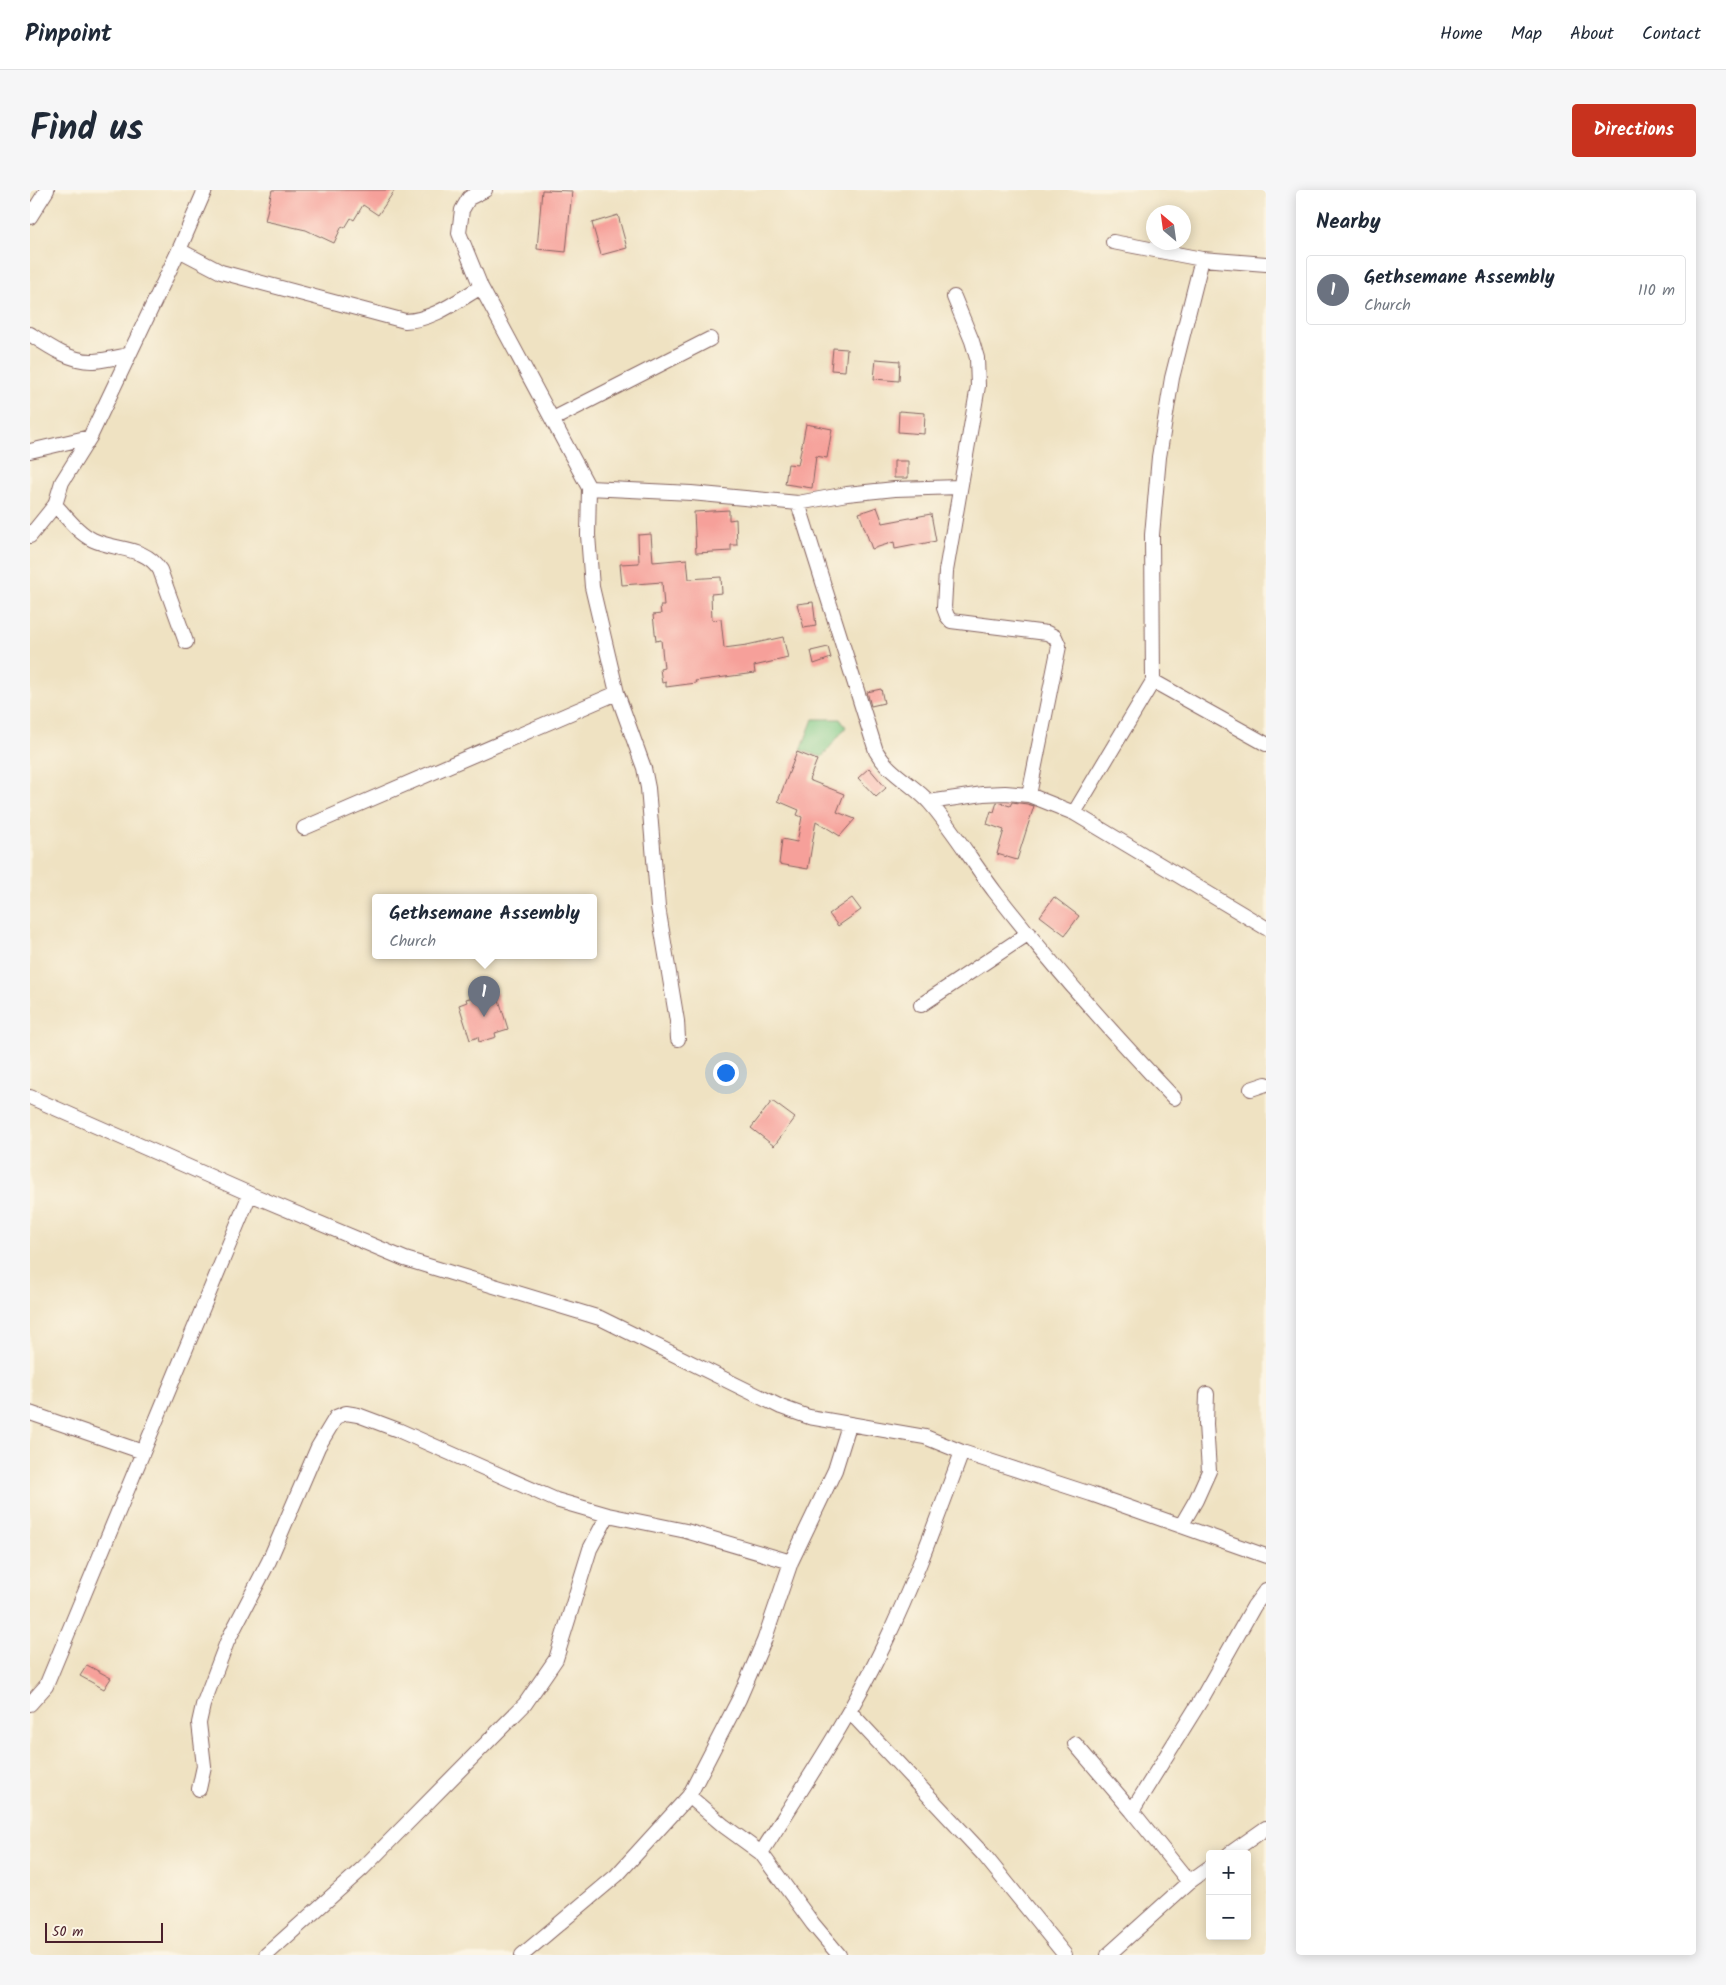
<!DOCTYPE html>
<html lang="en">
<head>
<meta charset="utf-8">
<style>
  :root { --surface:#fff; --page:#f6f6f7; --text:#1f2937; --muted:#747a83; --line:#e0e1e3; --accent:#c8321e }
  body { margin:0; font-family:Kalam,sans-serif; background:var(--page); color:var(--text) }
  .controls { position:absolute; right:15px; bottom:15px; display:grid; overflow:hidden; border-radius:5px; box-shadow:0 2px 12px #0003 }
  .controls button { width:45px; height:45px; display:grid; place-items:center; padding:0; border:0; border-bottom:1px solid var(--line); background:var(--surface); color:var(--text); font:25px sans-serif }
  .compass { position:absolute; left:1116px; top:15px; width:45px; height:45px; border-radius:50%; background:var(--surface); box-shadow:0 2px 12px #0003; rotate:331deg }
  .scale { position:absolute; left:15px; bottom:12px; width:118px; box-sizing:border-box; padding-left:5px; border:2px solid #4a1f2b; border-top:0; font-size:14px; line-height:18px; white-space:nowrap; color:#4a1f2b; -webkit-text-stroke:4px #fcf5e5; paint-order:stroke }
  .you { position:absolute; left:695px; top:882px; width:18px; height:18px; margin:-12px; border:4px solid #fff; border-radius:50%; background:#1a73e8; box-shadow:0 0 0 8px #1a73e833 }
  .badge { display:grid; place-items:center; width:32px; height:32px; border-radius:50%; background:var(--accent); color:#fff; font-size:16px; font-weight:700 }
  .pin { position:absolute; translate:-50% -41px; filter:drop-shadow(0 1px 2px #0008) }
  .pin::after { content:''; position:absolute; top:26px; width:18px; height:15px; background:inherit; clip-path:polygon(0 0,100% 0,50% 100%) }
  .popup { position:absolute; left:342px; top:704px; width:225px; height:65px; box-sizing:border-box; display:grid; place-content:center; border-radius:5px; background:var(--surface); filter:drop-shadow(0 1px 4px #0005); font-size:16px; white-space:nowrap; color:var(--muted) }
  .popup b { font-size:19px; color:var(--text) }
  .popup::after { content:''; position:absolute; left:50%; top:100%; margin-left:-10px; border:10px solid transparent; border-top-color:var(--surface) }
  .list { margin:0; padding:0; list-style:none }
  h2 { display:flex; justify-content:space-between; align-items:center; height:65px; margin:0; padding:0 20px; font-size:21px }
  h2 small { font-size:16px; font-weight:400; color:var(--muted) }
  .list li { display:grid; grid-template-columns:32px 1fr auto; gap:15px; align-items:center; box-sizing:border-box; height:70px; margin:0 10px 10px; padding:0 10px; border:1px solid var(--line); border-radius:5px }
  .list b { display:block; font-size:19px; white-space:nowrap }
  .list p { margin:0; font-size:16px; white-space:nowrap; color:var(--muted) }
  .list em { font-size:16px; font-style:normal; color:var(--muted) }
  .map { position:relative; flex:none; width:1236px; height:1765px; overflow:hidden; border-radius:5px }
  header { display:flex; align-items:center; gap:30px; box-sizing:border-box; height:70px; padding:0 25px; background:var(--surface); border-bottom:1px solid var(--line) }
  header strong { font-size:24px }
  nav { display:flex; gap:28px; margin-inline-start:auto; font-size:18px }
  .intro { display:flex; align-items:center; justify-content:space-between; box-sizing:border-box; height:120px; padding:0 30px }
  h1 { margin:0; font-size:35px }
  .button { padding:12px 22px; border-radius:5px; background:var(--accent); color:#fff; font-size:18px; font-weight:700 }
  main { display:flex; gap:30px; padding:0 30px }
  aside { flex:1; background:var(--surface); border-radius:5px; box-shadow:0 2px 12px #0003 }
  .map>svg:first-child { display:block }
</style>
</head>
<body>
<header>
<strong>Pinpoint</strong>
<nav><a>Home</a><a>Map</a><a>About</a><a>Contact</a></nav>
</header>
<div class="intro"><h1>Find us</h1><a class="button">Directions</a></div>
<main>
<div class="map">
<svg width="1236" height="1765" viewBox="0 0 1236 1765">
  <rect width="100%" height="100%" fill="#fcf5e5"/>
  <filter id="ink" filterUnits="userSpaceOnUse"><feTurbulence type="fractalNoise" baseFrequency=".02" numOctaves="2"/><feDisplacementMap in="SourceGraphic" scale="10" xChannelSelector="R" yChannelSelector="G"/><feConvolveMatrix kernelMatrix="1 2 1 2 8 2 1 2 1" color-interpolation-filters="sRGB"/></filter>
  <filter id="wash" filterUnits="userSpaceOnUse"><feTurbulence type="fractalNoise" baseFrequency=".0096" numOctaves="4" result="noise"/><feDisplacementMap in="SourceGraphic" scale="20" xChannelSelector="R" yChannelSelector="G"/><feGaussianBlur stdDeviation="1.12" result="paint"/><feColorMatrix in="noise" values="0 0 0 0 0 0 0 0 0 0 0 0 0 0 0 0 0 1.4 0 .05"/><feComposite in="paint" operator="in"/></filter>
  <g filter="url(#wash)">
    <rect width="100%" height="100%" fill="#efe2c2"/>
    <path fill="#7fc986" stroke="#647458" d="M783 529H810L816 537 792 567 771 560Z"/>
    <g id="blocks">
      <path fill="#f6a09a" d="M242 0H365L348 25 333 15 324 30 321 28 315 38 312 36 304 53 276 40 235 31Z
        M512 0 542 1 536 62 507 59Z
        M588 25 597 58 571 65 562 33Z
        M803 158 817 159 815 181 801 180Z
        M846 169 870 171 869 191 844 189Z
        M869 221 895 223 894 244 868 242Z
        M776 234 802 239 797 268 786 266 782 298 755 294 758 274 768 275Z
        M864 271H878V288H864Z
        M847 317 853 333 901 324 906 351 865 359 864 352 842 359 829 323Z
        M699 320V330L706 329 707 355H701V361L666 363 664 322Z
        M621 344 623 372 657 369 659 389 691 387 692 403 681 404 682 430 691 429 694 458 717 455 753 447 758 468 724 476 725 483 665 491 666 493 636 497V492L632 493 630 479 634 478 631 450 626 451 623 425 631 424 630 416H634L632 392 592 395 590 374 609 373 608 345Z
        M783 412 786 436 774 438 767 414Z
        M798 457 801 468 784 474 781 461Z
        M851 499 854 513 841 516 837 502Z
        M767 562 787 570 779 590 814 604 807 622 825 629 810 646 786 631 778 679 749 674 752 649 767 652 772 627 767 625 769 620 748 611Z
        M839 578 856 598 846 607 828 588Z
        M967 612 980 616 982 612 997 614 1004 616 987 670 967 664 974 640 957 634 961 621 964 622Z
        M1024 707 1049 726 1035 745 1010 726Z
        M822 708 831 720 808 736 799 724Z
        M458 803V805L467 803 478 839 465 843 466 847 449 852 448 847 440 850 429 815 437 812 436 809Z
        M742 911 765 928 744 956 721 938Z
        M57 1475 81 1488 74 1499 50 1486Z"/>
    </g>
  </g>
  <g filter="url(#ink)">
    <use href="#blocks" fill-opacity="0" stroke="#846360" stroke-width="1"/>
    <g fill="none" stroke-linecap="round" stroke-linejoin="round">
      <g stroke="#846360" stroke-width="16">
        <path id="minor" d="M455 0 439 8 432 20 429 43 451 97 559 298 558 345 562 397 587 503 614 578 618 598 628 717 647 831 648 849
          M0 27 17 0
          M1083 52 1172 69 1236 74
          M149 60 191 82 375 131C403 130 427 111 451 97
          M924 107 942 151 947 168 948 196 916 381 914 418 917 426 921 431 1017 443 1025 447 1029 456 999 605
          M0 144C18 156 41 172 64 171 76 170 88 167 99 165
          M523 229 680 149
          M0 261 60 247
          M559 298 661 303 768 313 817 304 865 299 930 297
          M768 313 846 561C859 584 883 594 900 613 924 641 943 673 965 702 1021 774 1081 842 1144 908
          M25 315C37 327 48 343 63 350 87 361 115 356 130 380L156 452
          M0 346 25 315 32 292 60 247 149 60 175 0
          M1123 491 1236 554
          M899 612 953 604 975 603 999 605 1044 623 1236 738
          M1044 623 1123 491 1122 345 1129 267 1142 188 1172 69
          M274 638 587 503
          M891 815 999 743
          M1221 899 1236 894
          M0 907 220 1004 375 1069 570 1128 751 1217 779 1227 895 1247 932 1262 1061 1304 1236 1366
          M0 1223 113 1262
          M1151 1336 1166 1310 1179 1281 1176 1234 1177 1204
          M0 1514 16 1496 220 1004
          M820 1522 954 1665 1035 1765
          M1045 1554 1102 1621 1159 1692
          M169 1599 174 1576 169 1533 173 1515 197 1452 239 1371 288 1257 306 1227 316 1223 328 1225 368 1240 526 1310 578 1325 656 1341 761 1372
          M659 1606 694 1636 731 1663 783 1734 809 1765
          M1102 1621 1171 1510 1224 1416 1236 1400
          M731 1663C775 1594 820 1527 855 1453 885 1391 908 1326 932 1262
          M1199 1664 1236 1638
          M236 1765 333 1678 495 1514 526 1469 560 1359 578 1325
          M492 1765 587 1685 659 1606 709 1509 734 1451 761 1372 805 1280 819 1235
          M1078 1765 1159 1692 1180 1677"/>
      </g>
      <use href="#minor" stroke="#fff" stroke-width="14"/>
    </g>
  </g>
</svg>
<div class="controls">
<button>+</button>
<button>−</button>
</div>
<svg class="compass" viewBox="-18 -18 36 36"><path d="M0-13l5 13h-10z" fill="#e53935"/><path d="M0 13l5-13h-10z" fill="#747a83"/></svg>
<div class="scale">50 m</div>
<div class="you"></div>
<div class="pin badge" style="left:454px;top:827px;background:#6b7280">1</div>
<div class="popup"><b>Gethsemane Assembly</b>Church</div>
</div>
<aside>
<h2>Nearby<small></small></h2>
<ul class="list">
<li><span class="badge" style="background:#6b7280">1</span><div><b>Gethsemane Assembly</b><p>Church</p></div><em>110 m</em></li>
</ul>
</aside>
</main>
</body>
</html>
